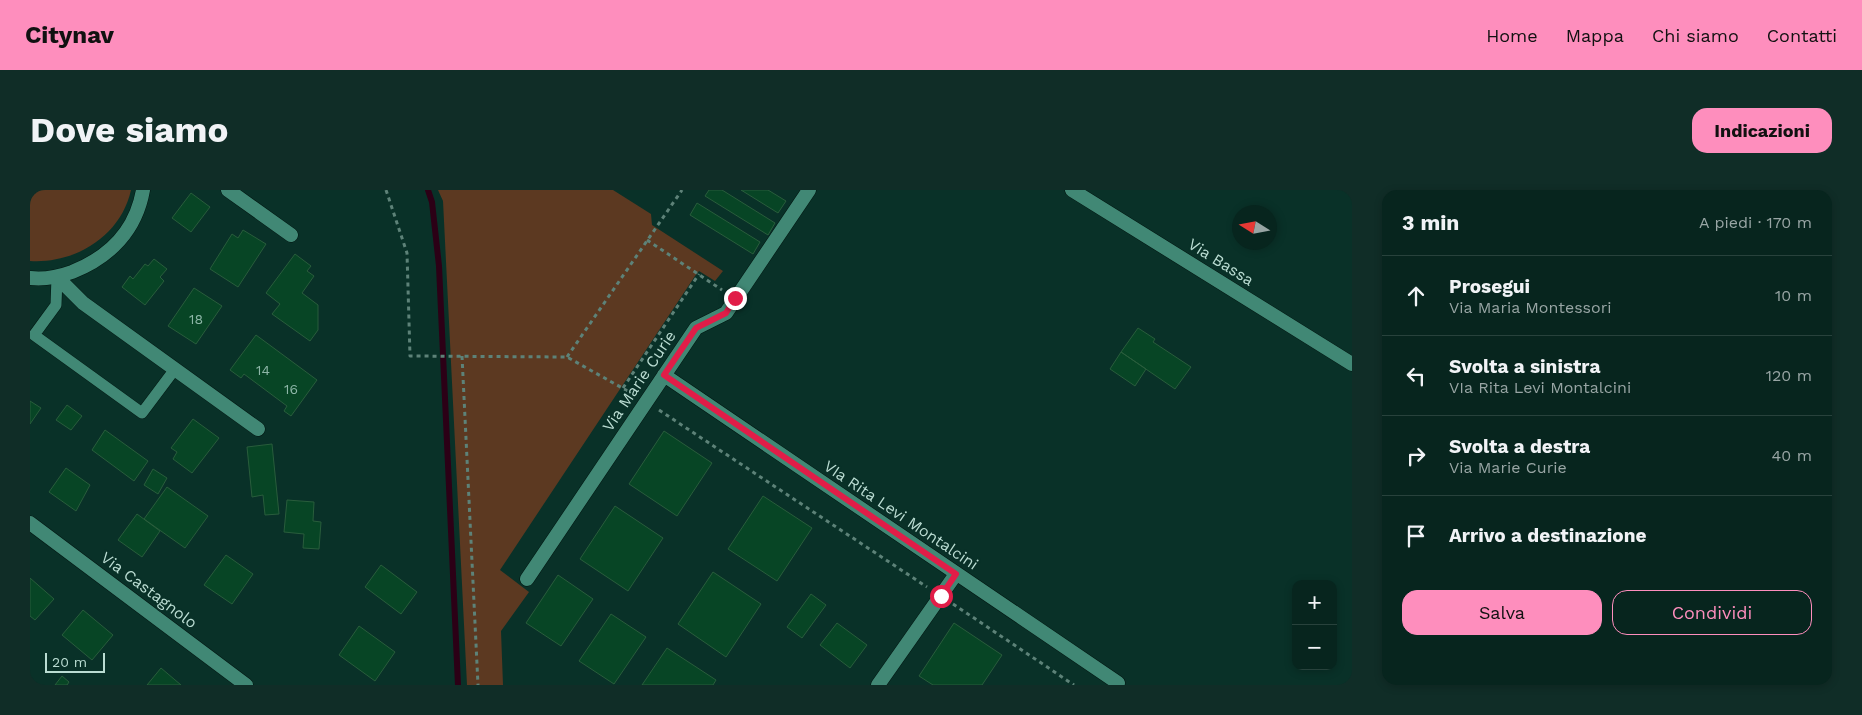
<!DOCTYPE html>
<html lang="it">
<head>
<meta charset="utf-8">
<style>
  :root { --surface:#07251e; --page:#102d27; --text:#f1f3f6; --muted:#98a5a4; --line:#28423c; --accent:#fe8ebd }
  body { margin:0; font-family:"Work Sans",sans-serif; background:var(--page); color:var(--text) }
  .controls { position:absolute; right:15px; bottom:15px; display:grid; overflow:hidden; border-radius:10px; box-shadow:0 2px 8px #0003 }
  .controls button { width:45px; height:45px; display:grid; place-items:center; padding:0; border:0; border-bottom:1px solid var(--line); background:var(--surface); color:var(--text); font:25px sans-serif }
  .compass { position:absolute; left:1202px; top:15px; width:45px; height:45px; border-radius:50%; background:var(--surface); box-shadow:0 2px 8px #0003; rotate:281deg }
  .scale { position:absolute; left:15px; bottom:12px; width:60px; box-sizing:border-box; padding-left:5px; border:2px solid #badcd2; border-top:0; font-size:14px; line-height:18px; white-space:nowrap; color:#badcd2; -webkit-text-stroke:4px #093128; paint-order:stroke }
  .stop { position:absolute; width:15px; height:15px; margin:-11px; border:4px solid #e11d48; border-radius:50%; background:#fff }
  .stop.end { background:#e11d48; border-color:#fff; box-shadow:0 1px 5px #0008 }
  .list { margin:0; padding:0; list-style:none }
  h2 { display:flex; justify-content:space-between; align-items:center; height:65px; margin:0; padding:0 20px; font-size:21px }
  h2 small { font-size:16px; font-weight:400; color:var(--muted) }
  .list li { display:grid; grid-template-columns:32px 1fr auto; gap:15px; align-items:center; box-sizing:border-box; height:80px; padding:0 20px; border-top:1px solid var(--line) }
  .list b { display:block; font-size:19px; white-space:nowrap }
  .list p { margin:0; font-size:16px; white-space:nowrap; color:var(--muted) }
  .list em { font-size:16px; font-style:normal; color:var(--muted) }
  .actions { display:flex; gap:10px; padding:15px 20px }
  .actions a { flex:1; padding:11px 0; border:1px solid var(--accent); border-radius:15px; text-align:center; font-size:18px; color:var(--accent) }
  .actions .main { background:var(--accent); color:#111 }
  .icon { flex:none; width:28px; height:28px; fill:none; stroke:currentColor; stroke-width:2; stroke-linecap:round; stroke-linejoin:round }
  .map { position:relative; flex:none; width:1322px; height:495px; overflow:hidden; border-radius:15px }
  header { display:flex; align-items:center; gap:30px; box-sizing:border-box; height:70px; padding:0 25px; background:var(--accent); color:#111 }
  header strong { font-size:24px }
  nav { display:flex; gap:28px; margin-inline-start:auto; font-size:18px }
  .intro { display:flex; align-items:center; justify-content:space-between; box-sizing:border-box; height:120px; padding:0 30px }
  h1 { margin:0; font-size:35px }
  .button { padding:12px 22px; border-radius:15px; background:var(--accent); color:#111; font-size:18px; font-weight:700 }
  main { display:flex; gap:30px; padding:0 30px }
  aside { flex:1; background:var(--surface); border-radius:15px; box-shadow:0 2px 8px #0003 }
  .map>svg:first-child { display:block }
</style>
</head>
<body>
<header>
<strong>Citynav</strong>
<nav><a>Home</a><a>Mappa</a><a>Chi siamo</a><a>Contatti</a></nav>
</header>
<div class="intro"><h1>Dove siamo</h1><a class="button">Indicazioni</a></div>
<main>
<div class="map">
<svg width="1322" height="495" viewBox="0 0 1322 495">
  <rect width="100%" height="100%" fill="#093128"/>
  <path fill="#5c3921" d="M0 0H101C91 46 45 74 0 71Z
    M408 0H583L621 24 622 35 693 81 685 91 669 81 665 86 470 380 499 402 471 441 473 495H437L413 11Z"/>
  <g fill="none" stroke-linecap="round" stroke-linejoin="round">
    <path stroke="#2c0016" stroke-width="6" d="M398 0 402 12 409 76 428 495"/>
  </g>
  <path fill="#074525" stroke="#295d3c" d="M679 0H692L745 33 738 45 675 6Z
    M711 0H738L756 11 748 23Z
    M161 3 180 17 161 42 142 28Z
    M667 13 730 52 723 64 660 25Z
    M213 40 236 54 208 97 180 79 202 44 208 48Z
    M265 64 281 76 277 81 284 86 272 103 288 115V140L280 151 242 124 250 114 236 103Z
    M124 69 137 79 130 87 134 91 115 115 92 97 100 86 103 89 115 74 118 76Z
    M164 98 192 116 166 154 138 136Z
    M1108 138 1125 149 1123 152 1161 177 1145 199 1091 162Z
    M226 145 287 190 261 226 254 221 257 216 214 184 211 188 200 180Z
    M1091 162 1116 179 1105 196 1080 179Z
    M0 211 11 218 0 234Z
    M37 215 52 226 41 240 26 230Z
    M163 229 189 248 162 283 143 269 147 262 141 258Z
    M75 240 118 271 104 291 62 260Z
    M634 241 682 273 647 326 599 294Z
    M242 254 249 324 235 325 233 305 222 307 217 257Z
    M36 278 60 295 46 321 19 302Z
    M123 279 137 288 128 304 114 295Z
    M137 297 178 326 155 358 114 329Z
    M733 306 782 338 747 391 698 359Z
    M257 310 284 312 283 331 291 332 289 359 273 358 274 344 254 342Z
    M585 316 633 348 598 401 550 369Z
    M107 324 130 341 112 367 88 350Z
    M196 365 223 384 202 414 174 395Z
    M351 375 387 402 371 424 335 397Z
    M683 382 731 414 696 467 648 434Z
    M528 385 563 409 531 456 496 433Z
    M0 388 24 409 5 430 0 426Z
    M781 404 796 415 772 448 757 437Z
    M53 420 83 445 62 470 32 445Z
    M581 424 616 447 584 494 549 471Z
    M807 433 837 455 820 478 790 455Z
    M924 433 972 465 952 495H903L889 486Z
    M329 436 365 462 345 491 309 465Z
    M637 458 686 490 683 495H612Z
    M131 478 151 495H117Z
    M32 486 39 492 37 495H25Z"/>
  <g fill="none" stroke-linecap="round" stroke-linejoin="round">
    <g stroke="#021611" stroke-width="12">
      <path id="service" d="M27 87 26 115 4 145 112 223 145 179"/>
    </g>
    <g stroke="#021611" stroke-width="15">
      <path id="minor" d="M198 0 261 45
        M1042 0 1322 174
        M27 87 53 113 228 239
        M0 88C15 90 28 87 42 82 80 67 106 40 113 0
        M634 185 1088 493
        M0 333 216 495
        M497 389 666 138 696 123 779 0
        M848 495 926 384"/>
    </g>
    <path stroke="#5d8278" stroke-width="3" stroke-dasharray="4 4" stroke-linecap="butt" d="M356 0 377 63 380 166 537 167 603 204
      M617 50 692 100
      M432 166 448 495
      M537 167 652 0
      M593 198 669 84
      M629 220 897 397
      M923 414 1044 495"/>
    <use href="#service" stroke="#418875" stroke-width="11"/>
    <use href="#minor" stroke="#418875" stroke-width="14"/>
  </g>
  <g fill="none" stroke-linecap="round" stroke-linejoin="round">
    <path stroke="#e11d48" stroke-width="6" d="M705 108 696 123 666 138 634 185 926 384 911 406"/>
  </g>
  <g text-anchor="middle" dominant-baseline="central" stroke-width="4" stroke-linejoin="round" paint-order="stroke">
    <g font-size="14" fill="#8db6a7">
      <text x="166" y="129">18</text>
      <text x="233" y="180">14</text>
      <text x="261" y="199">16</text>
    </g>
    <g font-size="16" fill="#badcd2" stroke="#093128">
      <text transform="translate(1191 72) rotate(32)">Via Bassa</text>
      <text transform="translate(609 191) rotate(-56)">Via Marie Curie</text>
      <text transform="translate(871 325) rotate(34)">VIa Rita Levi Montalcini</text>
      <text transform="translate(119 400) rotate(37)">Via Castagnolo</text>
    </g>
  </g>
</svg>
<div class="controls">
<button>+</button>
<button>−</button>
</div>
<svg class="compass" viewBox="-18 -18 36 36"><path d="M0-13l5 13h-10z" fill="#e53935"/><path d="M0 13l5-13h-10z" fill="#98a5a4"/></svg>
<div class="scale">20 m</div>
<div class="stop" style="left:911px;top:406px"></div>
<div class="stop end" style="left:705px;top:108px"></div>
</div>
<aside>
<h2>3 min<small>A piedi · 170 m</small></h2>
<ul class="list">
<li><svg class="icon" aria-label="ahead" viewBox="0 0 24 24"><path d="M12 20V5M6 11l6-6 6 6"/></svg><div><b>Prosegui</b><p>Via Maria Montessori</p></div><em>10 m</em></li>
<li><svg class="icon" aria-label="left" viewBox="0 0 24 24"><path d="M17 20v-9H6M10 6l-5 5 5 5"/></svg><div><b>Svolta a sinistra</b><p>VIa Rita Levi Montalcini</p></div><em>120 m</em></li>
<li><svg class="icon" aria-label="right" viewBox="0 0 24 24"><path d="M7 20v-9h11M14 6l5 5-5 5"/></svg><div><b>Svolta a destra</b><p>Via Marie Curie</p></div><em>40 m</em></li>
<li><svg class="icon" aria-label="arrive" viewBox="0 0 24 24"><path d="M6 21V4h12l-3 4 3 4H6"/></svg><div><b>Arrivo a destinazione</b></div></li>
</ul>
<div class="actions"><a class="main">Salva</a><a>Condividi</a></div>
</aside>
</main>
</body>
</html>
